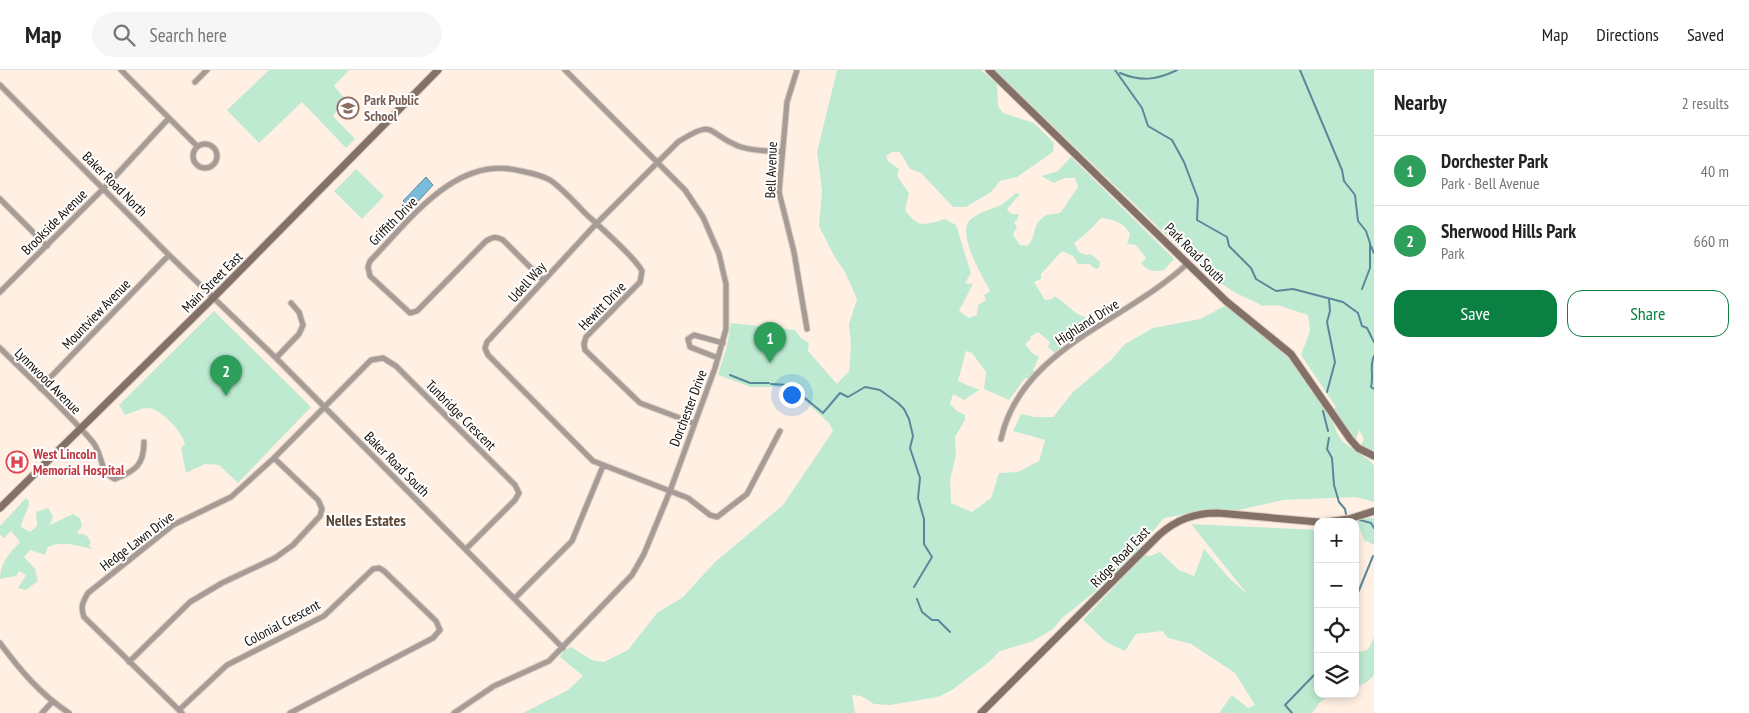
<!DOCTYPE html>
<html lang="en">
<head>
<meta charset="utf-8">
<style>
  :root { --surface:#fff; --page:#f6f6f6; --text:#222; --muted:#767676; --line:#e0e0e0; --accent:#0b8043 }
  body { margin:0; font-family:"PT Sans Narrow",sans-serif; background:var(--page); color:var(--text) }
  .controls { position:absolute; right:15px; bottom:15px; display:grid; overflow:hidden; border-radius:10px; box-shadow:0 2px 8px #0003 }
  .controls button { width:45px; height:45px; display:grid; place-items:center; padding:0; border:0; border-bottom:1px solid var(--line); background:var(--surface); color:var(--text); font:25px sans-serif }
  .you { position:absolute; left:791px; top:324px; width:18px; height:18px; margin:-12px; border:4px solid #fff; border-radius:50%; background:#1a73e8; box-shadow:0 0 0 8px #1a73e833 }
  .badge { display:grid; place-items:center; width:32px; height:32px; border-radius:50%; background:var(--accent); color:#fff; font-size:16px; font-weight:700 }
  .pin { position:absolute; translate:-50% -41px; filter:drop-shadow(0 1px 2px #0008) }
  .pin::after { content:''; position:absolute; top:26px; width:18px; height:15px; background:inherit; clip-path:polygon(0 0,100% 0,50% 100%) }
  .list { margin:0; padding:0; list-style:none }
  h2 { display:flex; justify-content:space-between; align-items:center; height:65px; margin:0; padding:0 20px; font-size:21px }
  h2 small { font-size:16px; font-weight:400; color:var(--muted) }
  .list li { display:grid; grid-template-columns:32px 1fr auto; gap:15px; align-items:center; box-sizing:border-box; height:70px; padding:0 20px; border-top:1px solid var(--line) }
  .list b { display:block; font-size:19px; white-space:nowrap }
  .list p { margin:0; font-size:16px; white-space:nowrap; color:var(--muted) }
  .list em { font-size:16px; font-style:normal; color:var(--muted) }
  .actions { display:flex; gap:10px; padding:15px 20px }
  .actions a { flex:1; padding:11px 0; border:1px solid var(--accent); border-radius:15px; text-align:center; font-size:18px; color:var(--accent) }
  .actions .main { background:var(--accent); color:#fff }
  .icon { flex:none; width:28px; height:28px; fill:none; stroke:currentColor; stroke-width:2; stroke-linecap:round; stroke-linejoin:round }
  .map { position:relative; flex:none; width:1374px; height:643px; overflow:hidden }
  header { display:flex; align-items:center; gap:30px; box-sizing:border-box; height:70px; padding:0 25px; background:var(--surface); border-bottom:1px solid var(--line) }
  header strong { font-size:24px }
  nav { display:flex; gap:28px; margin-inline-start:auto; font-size:18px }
  .search { width:350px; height:45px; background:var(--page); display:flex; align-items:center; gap:12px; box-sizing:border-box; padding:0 18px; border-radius:28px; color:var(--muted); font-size:19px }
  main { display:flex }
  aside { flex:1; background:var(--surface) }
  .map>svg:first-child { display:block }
</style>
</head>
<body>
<header>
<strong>Map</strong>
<div class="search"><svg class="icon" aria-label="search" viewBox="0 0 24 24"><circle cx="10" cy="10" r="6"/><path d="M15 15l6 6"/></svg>Search here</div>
<nav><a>Map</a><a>Directions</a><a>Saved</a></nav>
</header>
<main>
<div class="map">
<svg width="1374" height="643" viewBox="0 0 1374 643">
  <rect width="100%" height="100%" fill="#fff0e3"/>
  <path fill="#bfead2" d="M269 0H349L334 16 345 29 333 46 355 69 346 78 302 32 259 73 227 40Z
    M837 0H981L997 14 998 36 1003 43 1034 53 1054 73 1053 82 1017 107 1000 111 991 122 966 137H953L921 103 910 99 900 82H892L886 86 888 91 899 99 897 106 909 123 905 140C919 159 924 155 945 149L956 155 971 203 965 213 973 214 959 241 969 248 977 245 978 235 986 230 984 225 990 221C983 208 956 163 970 150 979 142 990 140 1001 135 1006 132 1011 127 1016 123L1020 124 1007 139 1011 144H1019L1017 150 1014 152 1017 157 1013 165 1020 175 1027 176C1038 167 1030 155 1045 146 1050 143 1056 145 1061 142L1078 117 1075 108H1065L1054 113 1041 106 1058 101 1071 87 1174 189 1164 200C1155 202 1147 201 1141 193L1146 188 1136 175 1127 174 1130 164C1125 153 1112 149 1101 148 1092 158 1084 166 1074 173L1079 182 1086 185 1091 184 1100 192 1099 198 1096 199 1089 194H1078L1073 186 1062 181 1041 204V209L1034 212 1045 230 1052 229 1054 226C1065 231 1073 244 1085 247V250L1073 259 1072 266 1055 283 1048 277 1050 272 1038 262 1030 267 1031 269 1025 274 1032 283 1039 287 1033 300 1035 304 1031 308H1025L1009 330 984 319 986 302 972 283 966 281 958 311 979 320 964 330 953 324 950 334 957 341 965 345V350L955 367 956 385 950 410 951 433 972 442 991 428 999 403 1018 402 1039 391 1045 370 1013 361 1021 344 1035 347H1053L1073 322 1111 290 1125 274 1153 258 1200 249 1225 236C1254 254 1277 276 1301 301L1306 306 1310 320 1328 338 1337 363 1343 372 1370 391 1374 396V432L1356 427 1283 430 1239 440 1198 442 1164 448 1117 504 1062 548 1053 559 1031 572 1000 581 989 592 952 620 938 627 890 635 874 634 861 626 852 625 855 643H523L568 620 583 606 560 587 563 581 571 577 592 590 604 592 628 580 657 543 683 527 715 492 783 435 833 361 829 353 790 317H751L718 305 727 276 731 253 795 260 801 268 809 273 808 281 837 314 849 301 851 275 849 254 857 229 845 202 834 186 819 156 822 121 817 82Z
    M995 0H1374V382L1361 375 1364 369 1359 360 1356 369 1353 367 1333 340 1336 337 1301 285 1310 261 1308 245 1277 235 1263 236 1234 222 1207 204Z
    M356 99 384 126 362 149 334 121Z
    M214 241 311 337 238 413 219 395 205 394 186 403 181 378 185 374C182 362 162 339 148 338 141 338 132 343 125 345L119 335Z
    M26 428 29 431C29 441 22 447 21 457L30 462 37 456 36 442 48 438 53 446 50 455 73 444 80 448 82 456 77 463 86 465 91 472 89 476 93 479C78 476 62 470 48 477L45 485 30 480 24 487 35 499 38 511 26 520 18 518 26 505 19 501 16 506 0 509C0 494 9 483 20 472L11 461 4 468 0 465V456Z
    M1365 448H1374V475L1364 470 1357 451Z
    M1191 454 1318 460V590L1314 599 1318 603V624H1325L1326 628 1320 632 1312 643H1219L1232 625 1248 638 1255 635 1235 603 1191 574 1168 568 1162 561 1136 564 1125 581 1106 572 1083 550 1144 485 1150 486 1160 482 1179 500 1194 506 1204 479 1230 509 1248 525Z
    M1374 567V605L1367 612 1355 618V583C1370 579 1367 583 1374 567Z"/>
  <path fill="#79bbdb" stroke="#5b879b" d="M426 107 433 115 411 139 403 131Z"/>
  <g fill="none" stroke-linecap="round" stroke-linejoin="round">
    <path stroke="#5b879b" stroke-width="2" d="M1115 0 1142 38 1148 56 1172 70 1184 92 1198 129 1197 150 1227 167 1229 176 1251 198 1256 209 1276 221 1293 219 1343 232 1358 243 1362 256 1367 258 1374 272
      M1300 0 1342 100 1344 111 1355 125 1358 151 1366 161 1370 173V198L1362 219
      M1120 3C1141 12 1157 10 1177 0
      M1371 176 1374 183
      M1374 286C1369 296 1374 306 1371 317L1374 319
      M730 305 750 313H769
      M771 314 789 315 823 343 840 323 848 327 865 317 880 320 898 333 904 339 909 349 913 366 910 378 920 408 918 428 924 449V474L932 487 914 517
      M1327 322 1335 292 1327 252 1330 241 1329 230
      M1323 341 1328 361
      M1329 368 1327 379 1332 388 1334 415 1339 432 1345 439 1346 444
      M1360 450 1371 453 1374 458
      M917 529 922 542 932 550H938L950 562
      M1355 530 1373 486
      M1292 643 1285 635 1318 601"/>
    <g stroke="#d9ccc0" stroke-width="7">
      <path id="street" d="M121 0 197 76
        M797 0 787 32 779 122 794 182 807 259
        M195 12 207 0
        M0 15 169 185 276 288 563 578
        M193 86a12 12 0 1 1 24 0a12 12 0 1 1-24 0Z
        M0 129 47 176
        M543 210 503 170C496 166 493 167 486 171L417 241 410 243 370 206 368 197 370 191C411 149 456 84 521 101 531 103 541 105 550 110 563 119 575 133 586 144 599 156 635 187 642 201L640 212 586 267 584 274 585 280 640 333 693 353
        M0 222 108 114 169 48
        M0 278C31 309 64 339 92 371 103 383 99 403 115 409 136 401 144 394 144 372
        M276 288 299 264 303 255 299 242 291 233
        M718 288 690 277 688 269 694 265 723 273
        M40 318 169 185
        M780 361 747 424 717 447 710 445 688 428 593 391 488 285 485 278 487 272 596 154 678 72C716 48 706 63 738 76 751 81 768 81 782 82
        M1001 369C1021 278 1127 251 1188 193
        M515 528 572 471 603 396
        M0 573C20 600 40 624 69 643
        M129 592 190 532 222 513 275 488 293 475 320 446 322 439 318 430 274 388
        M179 640 227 595 324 546 373 499 379 498 384 501 436 551 440 560 433 568 290 643
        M42 643 52 632
        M182 643 84 547C80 536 83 532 88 523L173 455 231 427 274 388 371 290 383 288 396 296 515 415 519 423 515 430 466 479
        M454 643 494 616 549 591 632 505 644 484 670 421 715 298 726 259V214L719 184 703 147 685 120 565 0"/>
    </g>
    <g stroke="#d9ccc0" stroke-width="9">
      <path id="secondary" d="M989 0 1226 231 1291 284 1350 369 1358 378 1374 386
        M0 438 214 227 438 0
        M1326 452 1349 449 1374 441
        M981 643 1159 465C1177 449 1195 443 1218 443L1318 452"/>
    </g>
    <use href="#street" stroke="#a79b95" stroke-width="5"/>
    <use href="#secondary" stroke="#837168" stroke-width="7"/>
  </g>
  <defs>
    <g id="school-ring" transform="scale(1.125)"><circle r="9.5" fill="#fff" stroke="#8d6e63" stroke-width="1.5"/><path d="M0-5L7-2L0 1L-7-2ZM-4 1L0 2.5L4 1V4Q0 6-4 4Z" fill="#8d6e63"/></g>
    <g id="hospital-ring" transform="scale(1.125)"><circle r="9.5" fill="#fff" stroke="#e0444e" stroke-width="1.5"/><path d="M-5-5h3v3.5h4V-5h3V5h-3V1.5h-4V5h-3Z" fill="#e0444e"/></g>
  </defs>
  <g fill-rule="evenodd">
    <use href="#school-ring" x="348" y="38"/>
    <use href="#hospital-ring" x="17" y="392"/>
  </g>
  <g text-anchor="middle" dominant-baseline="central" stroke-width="4" stroke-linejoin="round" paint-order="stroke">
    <g font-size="14" font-weight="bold" fill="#785e54" stroke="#fff" text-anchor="start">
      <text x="364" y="30">Park Public<tspan x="364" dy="16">School</tspan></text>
    </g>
    <g font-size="14" fill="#140d06" stroke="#fff">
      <text transform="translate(771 100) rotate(-88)">Bell Avenue</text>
      <text transform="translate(115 114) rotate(45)">Baker Road North</text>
      <text transform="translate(393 151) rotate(-45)">Griffith Drive</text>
      <text transform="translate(54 152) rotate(-45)">Brookside Avenue</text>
      <text transform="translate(1195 183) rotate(45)">Park Road South</text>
      <text transform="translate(212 212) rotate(-45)">Main Street East</text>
      <text transform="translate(527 212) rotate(-48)">Udell Way</text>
      <text transform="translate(602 236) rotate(-46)">Hewitt Drive</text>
      <text transform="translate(96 244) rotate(-46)">Mountview Avenue</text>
      <text transform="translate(1087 252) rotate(-33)">Highland Drive</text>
      <text transform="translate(48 311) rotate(45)">Lynnwood Avenue</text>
      <text transform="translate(688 338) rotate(-69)">Dorchester Drive</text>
      <text transform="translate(461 345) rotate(45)">Tunbridge Crescent</text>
      <text transform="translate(397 394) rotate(45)">Baker Road South</text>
      <text transform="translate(137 471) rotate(-37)">Hedge Lawn Drive</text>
      <text transform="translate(1120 487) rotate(-46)">Ridge Road East</text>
      <text transform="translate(282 553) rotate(-28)">Colonial Crescent</text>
    </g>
    <g font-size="14" font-weight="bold" fill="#be3a42" stroke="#fff" text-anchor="start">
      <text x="33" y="384">West Lincoln<tspan x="33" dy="16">Memorial Hospital</tspan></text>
    </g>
    <g font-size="16" font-weight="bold" fill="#5b4735" stroke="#fff">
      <text x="366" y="450">Nelles Estates</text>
    </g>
  </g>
</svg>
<div class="controls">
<button>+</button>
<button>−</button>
<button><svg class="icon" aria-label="locate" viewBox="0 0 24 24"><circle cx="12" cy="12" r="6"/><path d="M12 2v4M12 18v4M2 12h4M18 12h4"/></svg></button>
<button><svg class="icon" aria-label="layers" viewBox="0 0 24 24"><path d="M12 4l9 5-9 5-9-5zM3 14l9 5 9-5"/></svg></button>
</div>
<div class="you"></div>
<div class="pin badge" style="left:770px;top:293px;background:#2e9e5b">1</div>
<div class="pin badge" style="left:226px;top:326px;background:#2e9e5b">2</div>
</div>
<aside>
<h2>Nearby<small>2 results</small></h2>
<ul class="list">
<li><span class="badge" style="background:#2e9e5b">1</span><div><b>Dorchester Park</b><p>Park · Bell Avenue</p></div><em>40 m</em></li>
<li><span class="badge" style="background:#2e9e5b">2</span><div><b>Sherwood Hills Park</b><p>Park</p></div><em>660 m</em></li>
</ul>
<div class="actions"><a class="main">Save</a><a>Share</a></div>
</aside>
</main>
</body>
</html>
